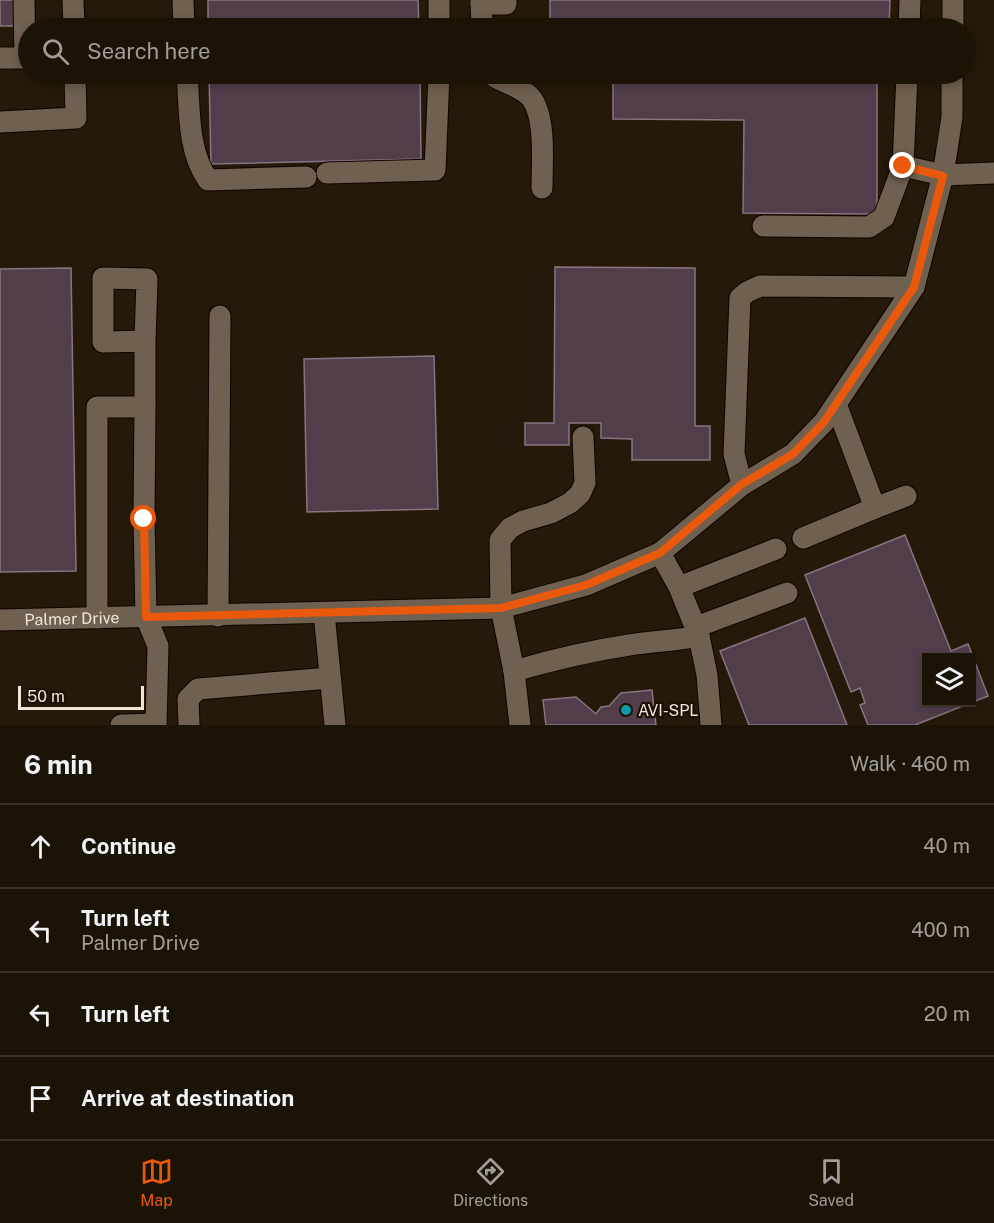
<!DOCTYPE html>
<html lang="en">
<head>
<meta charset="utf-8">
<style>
  :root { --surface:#1c1307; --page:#251c11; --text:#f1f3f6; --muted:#a09e9b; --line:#3a3228; --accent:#ea580c }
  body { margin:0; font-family:"Public Sans",sans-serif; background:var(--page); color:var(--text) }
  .controls { position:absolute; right:18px; bottom:18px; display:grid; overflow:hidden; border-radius:0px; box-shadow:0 3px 9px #0003 }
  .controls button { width:54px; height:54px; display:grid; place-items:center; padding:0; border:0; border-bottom:2px solid var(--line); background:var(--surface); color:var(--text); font:30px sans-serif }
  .scale { position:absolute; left:18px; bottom:15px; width:126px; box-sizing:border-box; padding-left:6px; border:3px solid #efe6dd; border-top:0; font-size:16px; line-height:21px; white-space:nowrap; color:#efe6dd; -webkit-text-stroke:4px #1b1003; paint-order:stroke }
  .stop { position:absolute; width:18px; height:18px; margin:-14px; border:4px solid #ea580c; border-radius:50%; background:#fff }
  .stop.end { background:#ea580c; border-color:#fff; box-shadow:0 2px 6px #0008 }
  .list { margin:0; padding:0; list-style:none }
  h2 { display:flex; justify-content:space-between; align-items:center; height:78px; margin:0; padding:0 24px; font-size:26px }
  h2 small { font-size:20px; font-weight:400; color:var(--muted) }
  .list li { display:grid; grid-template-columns:39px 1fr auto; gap:18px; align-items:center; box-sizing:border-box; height:84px; padding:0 24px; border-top:2px solid var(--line) }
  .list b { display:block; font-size:22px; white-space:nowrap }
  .list p { margin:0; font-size:20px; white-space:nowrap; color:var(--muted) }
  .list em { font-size:20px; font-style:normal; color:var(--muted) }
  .icon { flex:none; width:33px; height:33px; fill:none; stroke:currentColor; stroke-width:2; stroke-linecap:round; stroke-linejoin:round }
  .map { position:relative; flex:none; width:994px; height:725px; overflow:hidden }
  .search { position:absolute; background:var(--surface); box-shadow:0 3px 9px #0003; left:18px; right:18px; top:18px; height:66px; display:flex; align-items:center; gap:15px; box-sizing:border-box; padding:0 21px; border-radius:33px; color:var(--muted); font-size:22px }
  .sheet { height:414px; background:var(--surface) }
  nav { display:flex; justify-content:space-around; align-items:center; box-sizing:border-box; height:84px; border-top:2px solid var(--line); background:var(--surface); font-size:16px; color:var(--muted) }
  nav a { display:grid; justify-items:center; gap:3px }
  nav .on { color:var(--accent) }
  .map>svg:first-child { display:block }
</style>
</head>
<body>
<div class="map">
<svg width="994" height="725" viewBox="0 0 994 725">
  <rect width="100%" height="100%" fill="#251909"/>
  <path fill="#513e4a" stroke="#897481" stroke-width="1.5" fill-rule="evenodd" d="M0 0H18L19 26H0Z
    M208 0H418L419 28H208Z
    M550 0H890L889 28H550Z
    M209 74H420L421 159 211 164Z
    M613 74H877V214L743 213 744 120 613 119Z
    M555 267 695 268V426H710V460H632V439L601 438V423H569V445H525V423H554Z
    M71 268 76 571 0 572V269Z
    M434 356 438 509 307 512 304 359Z
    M905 535 951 651 968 644 988 696 915 725H868L860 705 865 703 860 688 851 692 805 575ZM926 658H972V702H926Z
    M805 618 847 725H749L720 651Z
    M652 690 656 725H546L543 700 576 697 596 714 601 707 609 706 621 693Z"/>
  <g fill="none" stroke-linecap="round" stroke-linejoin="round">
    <g stroke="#0e0400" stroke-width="23">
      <g id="minor">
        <path d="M73 0 74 28"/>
        <path d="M183 0 184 28"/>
        <path d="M439 0V28"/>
        <path d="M481 0 482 28"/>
        <path d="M481 4H506V0"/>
        <path d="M909 28 910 0"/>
        <path d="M953 28V0"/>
        <path d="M0 58H25L24 0"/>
        <path d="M187 74C190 109 187 150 208 180L306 177"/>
        <path d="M493 74 495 77C506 83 525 89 532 99 546 119 542 164 542 188"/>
        <path d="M0 122 76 118 75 74"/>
        <path d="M903 166 943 175 994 173"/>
        <path d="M327 173 435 170 439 74"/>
        <path d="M763 226 869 227 884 217 903 166 907 74"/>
        <path d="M145 407 144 519 146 617 158 646 156 725"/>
        <path d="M583 437 585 483 580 494 570 503 551 513 523 521 510 528 500 540 501 608 514 671C552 660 590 651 629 645 652 641 676 641 699 636L679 587 660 553"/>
        <path d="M742 485 734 454 740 298 747 292 760 286 914 287"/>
        <path d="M875 508 906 496"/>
        <path d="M803 538 875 508 836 404"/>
        <path d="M679 587 776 549"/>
        <path d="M324 613 335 725"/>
        <path d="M218 616 220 316"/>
        <path d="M97 618V407H145V341L103 342V278L147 279 145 341"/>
        <path id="s1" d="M0 620 501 608 586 585 660 553 742 485 793 454 824 422 914 287 943 175 952 117V74"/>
        <path d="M696 627 787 593"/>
        <path d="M699 636 707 675 711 725"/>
        <path d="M514 671 520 725"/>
        <path d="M121 725 156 724"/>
        <path d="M189 725 188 699 198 689 330 678"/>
      </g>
    </g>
    <use href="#minor" stroke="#6f604f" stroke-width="21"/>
  </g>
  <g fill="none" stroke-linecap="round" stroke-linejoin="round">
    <path stroke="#ea580c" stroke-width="8" d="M144 519 146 617 501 608 586 585 660 553 742 484 793 454 824 422 914 287 943 176 903 166"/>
  </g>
  <circle fill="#0f9aa8" stroke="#1b1003" stroke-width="2" cx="626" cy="710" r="6"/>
  <g text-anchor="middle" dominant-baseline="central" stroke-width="4.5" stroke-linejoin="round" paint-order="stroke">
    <g font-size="16" fill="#efe6dd" stroke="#1b1003">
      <text stroke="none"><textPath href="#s1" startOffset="72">Palmer Drive</textPath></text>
    </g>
    <g font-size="16" fill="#efe6dd" stroke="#1b1003" text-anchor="start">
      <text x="638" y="710">AVI-SPL</text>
    </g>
  </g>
</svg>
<div class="controls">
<button><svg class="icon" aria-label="layers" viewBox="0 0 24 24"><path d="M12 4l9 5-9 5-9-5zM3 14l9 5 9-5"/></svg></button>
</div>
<div class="scale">50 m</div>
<div class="stop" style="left:144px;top:519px"></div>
<div class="stop end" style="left:903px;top:166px"></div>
<div class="search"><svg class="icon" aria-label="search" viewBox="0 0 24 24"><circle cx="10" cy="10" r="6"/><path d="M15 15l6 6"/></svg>Search here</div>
</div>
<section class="sheet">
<h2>6 min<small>Walk · 460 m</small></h2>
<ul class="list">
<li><svg class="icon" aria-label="ahead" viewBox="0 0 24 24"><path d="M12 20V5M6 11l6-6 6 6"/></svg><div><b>Continue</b></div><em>40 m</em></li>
<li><svg class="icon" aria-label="left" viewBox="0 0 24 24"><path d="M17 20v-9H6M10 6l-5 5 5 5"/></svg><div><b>Turn left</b><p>Palmer Drive</p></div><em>400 m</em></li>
<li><svg class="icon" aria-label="left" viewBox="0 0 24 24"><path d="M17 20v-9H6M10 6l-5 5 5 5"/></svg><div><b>Turn left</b></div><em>20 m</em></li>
<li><svg class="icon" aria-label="arrive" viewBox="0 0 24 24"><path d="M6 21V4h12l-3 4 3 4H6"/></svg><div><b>Arrive at destination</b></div></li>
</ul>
</section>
<nav>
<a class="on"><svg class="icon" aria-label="map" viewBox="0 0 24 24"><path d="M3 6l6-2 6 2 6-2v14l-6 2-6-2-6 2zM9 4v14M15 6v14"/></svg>Map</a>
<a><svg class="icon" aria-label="directions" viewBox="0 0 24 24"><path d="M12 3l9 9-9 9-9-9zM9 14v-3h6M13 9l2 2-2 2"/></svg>Directions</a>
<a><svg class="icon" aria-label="saved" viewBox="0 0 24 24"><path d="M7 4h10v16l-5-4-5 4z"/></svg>Saved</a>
</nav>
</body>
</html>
